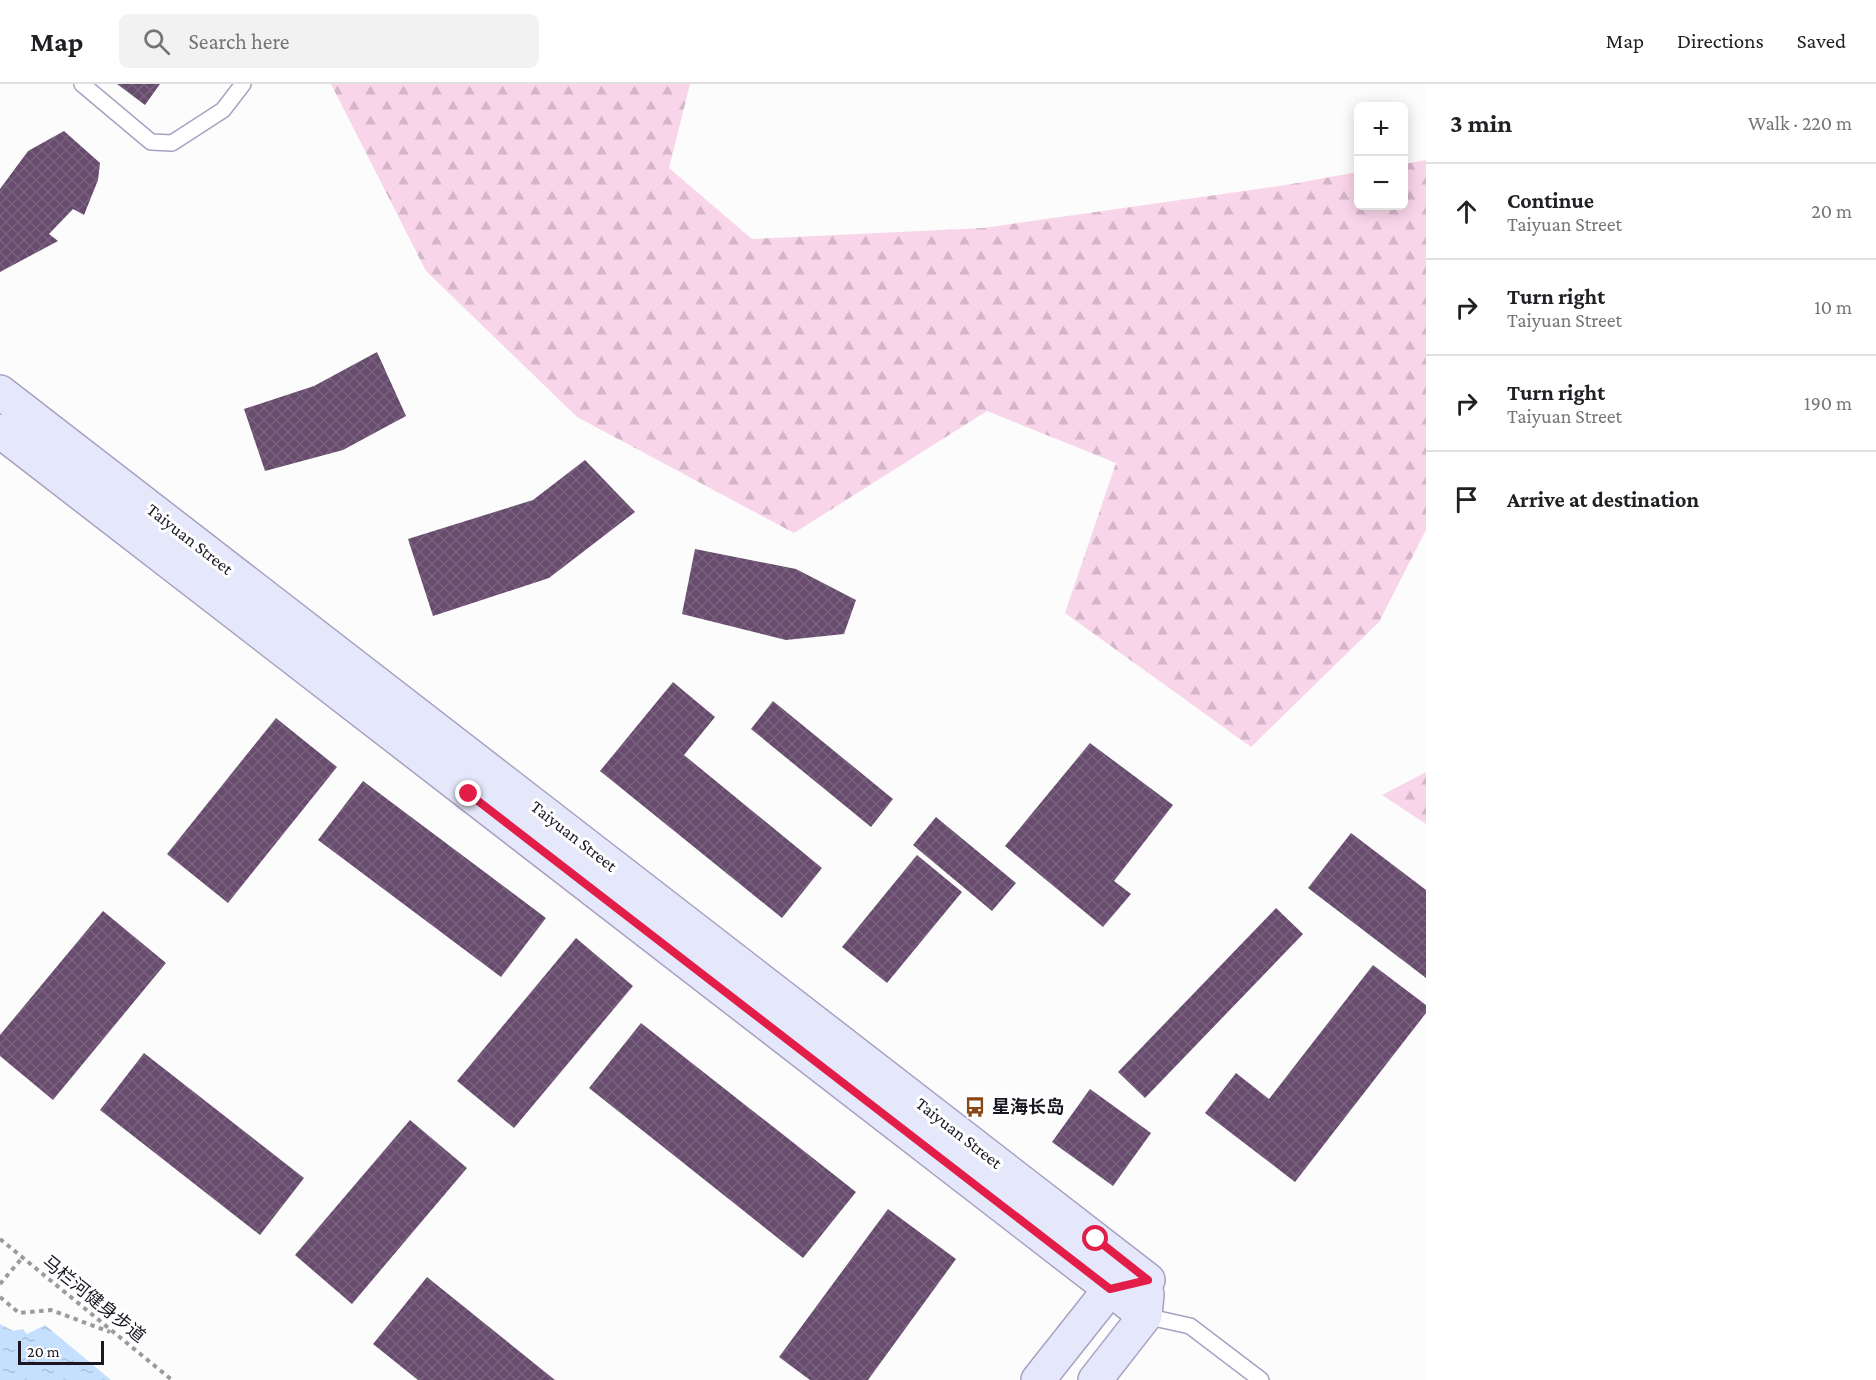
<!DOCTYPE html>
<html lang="en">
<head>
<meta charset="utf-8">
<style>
  :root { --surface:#fff; --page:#f2f2f2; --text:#202124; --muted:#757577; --line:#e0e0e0 }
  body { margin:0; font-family:"Crimson Pro","Noto Sans SC",serif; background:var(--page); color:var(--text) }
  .controls { position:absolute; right:18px; top:18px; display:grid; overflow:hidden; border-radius:9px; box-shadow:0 3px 15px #0003 }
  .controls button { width:54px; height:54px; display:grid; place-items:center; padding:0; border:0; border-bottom:2px solid var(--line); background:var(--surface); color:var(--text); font:30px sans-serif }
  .scale { position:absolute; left:18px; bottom:15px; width:86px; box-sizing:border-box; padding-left:6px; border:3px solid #1a1723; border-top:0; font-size:16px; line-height:21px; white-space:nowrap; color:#1a1723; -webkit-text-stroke:4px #fff; paint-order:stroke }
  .stop { position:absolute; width:18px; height:18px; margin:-14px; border:4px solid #e11d48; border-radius:50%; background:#fff }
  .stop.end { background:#e11d48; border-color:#fff; box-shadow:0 2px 6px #0008 }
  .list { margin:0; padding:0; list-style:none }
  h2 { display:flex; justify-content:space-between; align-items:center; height:78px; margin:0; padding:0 24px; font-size:26px }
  h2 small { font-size:20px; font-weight:400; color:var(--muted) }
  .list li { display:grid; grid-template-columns:39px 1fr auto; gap:18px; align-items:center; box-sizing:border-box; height:96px; padding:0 24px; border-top:2px solid var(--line) }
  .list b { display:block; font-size:22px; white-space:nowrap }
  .list p { margin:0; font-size:20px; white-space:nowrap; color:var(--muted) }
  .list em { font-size:20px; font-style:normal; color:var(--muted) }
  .icon { flex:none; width:33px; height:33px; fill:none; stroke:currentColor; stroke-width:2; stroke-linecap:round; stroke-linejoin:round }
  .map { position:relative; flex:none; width:1426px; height:1296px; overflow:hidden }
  header { display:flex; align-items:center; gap:36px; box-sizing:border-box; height:84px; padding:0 30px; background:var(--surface); border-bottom:2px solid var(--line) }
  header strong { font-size:28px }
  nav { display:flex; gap:33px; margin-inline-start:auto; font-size:21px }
  .search { width:420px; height:54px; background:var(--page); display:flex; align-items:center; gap:15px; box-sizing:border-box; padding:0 21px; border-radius:9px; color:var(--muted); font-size:22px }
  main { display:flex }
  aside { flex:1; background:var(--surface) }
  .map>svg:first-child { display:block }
</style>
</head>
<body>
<header>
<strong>Map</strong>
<div class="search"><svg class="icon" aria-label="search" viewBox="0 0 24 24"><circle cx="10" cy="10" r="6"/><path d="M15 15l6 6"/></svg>Search here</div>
<nav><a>Map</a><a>Directions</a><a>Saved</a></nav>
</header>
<main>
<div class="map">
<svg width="1426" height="1296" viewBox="0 0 1426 1296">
  <defs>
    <pattern id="forest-firs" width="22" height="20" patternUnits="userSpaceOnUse" patternTransform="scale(1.5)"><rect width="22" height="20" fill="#f9d5e9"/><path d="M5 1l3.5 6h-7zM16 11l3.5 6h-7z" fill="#d5b6c8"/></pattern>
    <pattern id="water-ripples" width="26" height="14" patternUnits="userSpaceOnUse" patternTransform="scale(1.5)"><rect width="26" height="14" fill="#c5e0ff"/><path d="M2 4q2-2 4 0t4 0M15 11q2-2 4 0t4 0" fill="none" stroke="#a9bfda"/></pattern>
    <pattern id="building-cross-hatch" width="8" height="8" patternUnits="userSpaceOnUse" patternTransform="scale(1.5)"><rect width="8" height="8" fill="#684c6e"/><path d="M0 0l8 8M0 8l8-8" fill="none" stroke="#78627e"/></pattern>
  </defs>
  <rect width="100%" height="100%" fill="#fcfcfc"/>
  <path fill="url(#forest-firs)" d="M331 0H690L669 84 752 155 983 144 1286 101 1358 88V122H1404V80L1426 76V446L1379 538 1251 663 1065 529 1116 379 987 327 794 449 577 333 426 187Z
    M1426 688V740L1382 711Z"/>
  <path fill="url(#water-ripples)" d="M0 1240 13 1247 23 1245 27 1250 45 1241 111 1296H0Z"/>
  <path fill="url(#building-cross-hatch)" d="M117 0H160L145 21Z
    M64 47 100 79 98 96 84 131 73 125 49 150 58 157 0 188V105L28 67Z
    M377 268 406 332 343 366 265 387 244 325 314 302Z
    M585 376 635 428 549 494 433 532 408 455 533 416Z
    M695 465 796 485 856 516 844 550 786 556 682 530Z
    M673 598 715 633 684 671 822 784 782 834 600 687Z
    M773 617 893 715 871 743 751 645Z
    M276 634 337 683 228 819 167 770Z
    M1090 659 1173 721 1114 797 1131 810 1103 843 1005 762Z
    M363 697 546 834 501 893 318 756Z
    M936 733 1016 799 992 827 913 761Z
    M1351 749 1426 806V894L1308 804Z
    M917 771 962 808 887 899 842 863Z
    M1276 824 1303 850 1145 1014 1118 988Z
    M103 827 166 879 53 1016 0 972V951Z
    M576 854 633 902 514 1044 457 997Z
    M1373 881 1426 921V929L1295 1098 1205 1029 1236 989 1269 1015Z
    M641 939 856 1108 803 1174 589 1004Z
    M144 969 304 1094 260 1151 100 1026Z
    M1090 1005 1151 1049 1113 1102 1052 1058Z
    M410 1036 467 1084 352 1220 295 1171Z
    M888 1125 956 1175 868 1296H810L779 1273Z
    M427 1193 555 1296H418L373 1260Z"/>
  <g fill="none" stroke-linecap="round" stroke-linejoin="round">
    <g stroke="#a9a0c2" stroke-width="18">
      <path id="service" d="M82 0 151 58 172 59 223 26 243 0
        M1145 1232 1190 1242 1261 1296"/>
    </g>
    <g stroke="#a9a0c2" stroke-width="36">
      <path id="secondary" d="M0 308 1148 1196
        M0 347 1145 1232
        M1038 1296 1110 1205 1132 1200
        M1095 1296 1145 1232 1147 1210"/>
    </g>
    <path stroke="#9b9a9f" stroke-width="4" stroke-dasharray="4.5 4.5" stroke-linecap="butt" d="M0 1155 172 1296
      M0 1200 22 1174
      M0 1213 19 1229 51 1226 110 1248"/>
    <use href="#service" stroke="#fff" stroke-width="15"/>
    <use href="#secondary" stroke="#e4e8fa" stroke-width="33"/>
  </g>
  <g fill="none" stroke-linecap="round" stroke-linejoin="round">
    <path stroke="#e11d48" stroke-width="8" d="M469 710 1110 1205 1148 1196 1096 1155"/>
  </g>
  <defs>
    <g id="bus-bare" transform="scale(1.62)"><path d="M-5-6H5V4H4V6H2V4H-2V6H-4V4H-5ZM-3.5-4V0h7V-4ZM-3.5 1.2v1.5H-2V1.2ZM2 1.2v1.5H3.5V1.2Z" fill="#894717" stroke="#fff" stroke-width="2.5" paint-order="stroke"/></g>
  </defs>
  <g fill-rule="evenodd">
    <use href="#bus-bare" x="975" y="1023"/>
  </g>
  <g text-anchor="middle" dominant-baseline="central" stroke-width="6" stroke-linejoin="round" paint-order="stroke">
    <g font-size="18" fill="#1a1723" stroke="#fff">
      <text transform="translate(190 455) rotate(38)">Taiyuan Street</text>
      <text transform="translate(574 752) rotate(38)">Taiyuan Street</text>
      <text transform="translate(959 1049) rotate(38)">Taiyuan Street</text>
      <text transform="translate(94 1215) rotate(39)">马栏河健身步道</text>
    </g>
    <g font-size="18" font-weight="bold" fill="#1a1723" stroke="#fff" text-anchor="start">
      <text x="992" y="1023">星海长岛</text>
    </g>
  </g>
</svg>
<div class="controls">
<button>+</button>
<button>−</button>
</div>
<div class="scale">20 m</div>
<div class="stop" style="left:1096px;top:1155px"></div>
<div class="stop end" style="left:469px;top:710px"></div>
</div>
<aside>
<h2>3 min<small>Walk · 220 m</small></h2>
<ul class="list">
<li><svg class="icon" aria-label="ahead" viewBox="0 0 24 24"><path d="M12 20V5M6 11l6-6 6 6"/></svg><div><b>Continue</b><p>Taiyuan Street</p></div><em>20 m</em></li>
<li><svg class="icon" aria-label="right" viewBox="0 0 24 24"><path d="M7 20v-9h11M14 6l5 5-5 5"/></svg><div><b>Turn right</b><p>Taiyuan Street</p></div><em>10 m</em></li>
<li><svg class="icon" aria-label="right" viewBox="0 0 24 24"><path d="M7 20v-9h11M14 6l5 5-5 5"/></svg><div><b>Turn right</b><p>Taiyuan Street</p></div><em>190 m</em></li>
<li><svg class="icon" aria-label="arrive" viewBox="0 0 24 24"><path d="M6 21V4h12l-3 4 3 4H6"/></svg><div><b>Arrive at destination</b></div></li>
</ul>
</aside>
</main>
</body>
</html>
